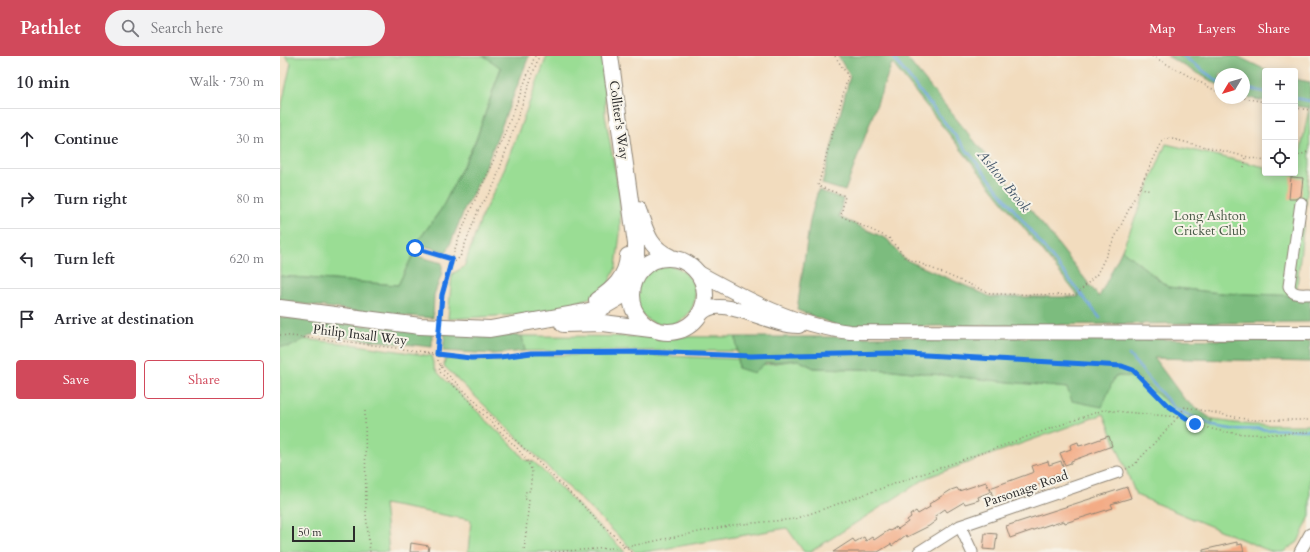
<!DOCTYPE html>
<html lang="en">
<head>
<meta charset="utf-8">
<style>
  :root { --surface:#fff; --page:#f2f2f3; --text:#2b2b33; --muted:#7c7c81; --line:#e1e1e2; --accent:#d1495b }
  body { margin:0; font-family:Cardo,serif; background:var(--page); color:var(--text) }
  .controls { position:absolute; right:12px; top:12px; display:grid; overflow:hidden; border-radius:4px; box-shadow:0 2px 10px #0003 }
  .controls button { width:36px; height:36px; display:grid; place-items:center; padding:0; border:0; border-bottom:1px solid var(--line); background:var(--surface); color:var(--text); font:20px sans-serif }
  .compass { position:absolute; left:934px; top:12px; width:36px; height:36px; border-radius:50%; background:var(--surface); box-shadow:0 2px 10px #0003; rotate:232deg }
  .scale { position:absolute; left:12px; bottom:10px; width:63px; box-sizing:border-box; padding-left:4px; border:2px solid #2b2b2b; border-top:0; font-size:11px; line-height:14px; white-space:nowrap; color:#2b2b2b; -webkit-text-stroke:3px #f7f3e8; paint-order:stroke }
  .stop { position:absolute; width:12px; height:12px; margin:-9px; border:3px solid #1a73e8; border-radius:50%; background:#fff }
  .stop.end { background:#1a73e8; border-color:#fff; box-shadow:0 1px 4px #0008 }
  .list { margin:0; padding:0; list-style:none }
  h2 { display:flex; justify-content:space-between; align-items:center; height:52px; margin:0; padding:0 16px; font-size:17px }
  h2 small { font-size:13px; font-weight:400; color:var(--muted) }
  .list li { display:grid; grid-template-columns:26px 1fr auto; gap:12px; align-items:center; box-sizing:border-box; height:60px; padding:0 16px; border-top:1px solid var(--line) }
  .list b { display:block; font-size:15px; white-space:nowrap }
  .list em { font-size:13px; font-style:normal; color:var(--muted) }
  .actions { display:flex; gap:8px; padding:12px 16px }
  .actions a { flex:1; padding:9px 0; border:1px solid var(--accent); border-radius:4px; text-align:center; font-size:14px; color:var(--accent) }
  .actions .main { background:var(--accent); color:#fff }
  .icon { flex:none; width:22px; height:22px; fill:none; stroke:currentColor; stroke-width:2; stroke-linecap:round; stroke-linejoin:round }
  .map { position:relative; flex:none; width:1030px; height:496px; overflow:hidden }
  header { display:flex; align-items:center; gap:24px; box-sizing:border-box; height:56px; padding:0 20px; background:var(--accent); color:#fff }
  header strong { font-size:19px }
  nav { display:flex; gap:22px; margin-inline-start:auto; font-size:14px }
  .search { width:280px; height:36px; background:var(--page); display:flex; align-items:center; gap:10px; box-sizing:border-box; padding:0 14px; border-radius:22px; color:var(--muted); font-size:15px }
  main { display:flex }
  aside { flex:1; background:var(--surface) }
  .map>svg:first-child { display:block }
</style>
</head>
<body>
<header>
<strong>Pathlet</strong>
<div class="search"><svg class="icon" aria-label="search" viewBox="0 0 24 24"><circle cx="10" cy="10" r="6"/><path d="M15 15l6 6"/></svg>Search here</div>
<nav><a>Map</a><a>Layers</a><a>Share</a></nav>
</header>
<main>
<aside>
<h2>10 min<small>Walk · 730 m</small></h2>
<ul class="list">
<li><svg class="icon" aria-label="ahead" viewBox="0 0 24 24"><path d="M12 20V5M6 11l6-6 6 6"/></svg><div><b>Continue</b></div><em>30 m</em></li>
<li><svg class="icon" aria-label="right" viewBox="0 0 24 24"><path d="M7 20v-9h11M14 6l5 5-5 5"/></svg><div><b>Turn right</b></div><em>80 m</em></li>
<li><svg class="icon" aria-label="left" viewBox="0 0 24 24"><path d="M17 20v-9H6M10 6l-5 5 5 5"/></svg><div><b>Turn left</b></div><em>620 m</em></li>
<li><svg class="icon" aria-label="arrive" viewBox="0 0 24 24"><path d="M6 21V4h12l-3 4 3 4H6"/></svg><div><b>Arrive at destination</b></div></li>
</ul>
<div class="actions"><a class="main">Save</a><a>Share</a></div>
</aside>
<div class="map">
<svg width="1030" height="496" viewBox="0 0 1030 496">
  <rect width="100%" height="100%" fill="#f7f3e8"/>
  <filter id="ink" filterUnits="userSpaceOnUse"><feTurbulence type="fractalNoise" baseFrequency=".025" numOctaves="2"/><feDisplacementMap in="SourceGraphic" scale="8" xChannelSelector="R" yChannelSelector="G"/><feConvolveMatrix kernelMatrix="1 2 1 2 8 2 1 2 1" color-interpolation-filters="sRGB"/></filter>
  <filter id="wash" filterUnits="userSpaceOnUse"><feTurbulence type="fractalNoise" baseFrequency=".012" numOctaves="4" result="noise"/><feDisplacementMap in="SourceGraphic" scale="16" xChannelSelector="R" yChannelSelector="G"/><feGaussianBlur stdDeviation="0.9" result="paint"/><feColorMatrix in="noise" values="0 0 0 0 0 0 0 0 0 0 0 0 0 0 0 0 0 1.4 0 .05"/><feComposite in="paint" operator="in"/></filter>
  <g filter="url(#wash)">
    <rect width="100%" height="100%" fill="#f2dcbe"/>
    <path fill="#9add94" stroke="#628460" d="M5 0H204L221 11 196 84 162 152 136 188 133 199 118 229 0 220V57L11 7Z
      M267 0H321L325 10V59L340 142V178L336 211 328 229 312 241 266 257 168 263 172 218 184 211 203 157 220 124Z
      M1029 52 1030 109 1016 240 940 237 888 231 842 194 886 88 985 111V117L1016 119Z
      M355 239a30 30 0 1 1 60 0a30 30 0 1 1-60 0Z
      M242 280 456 281 457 295H245Z
      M22 283 70 288 151 300 155 313 160 319 237 394 245 404 254 406 345 496H188L191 464 104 448 109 496H0V290H10Z
      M251 299H364L457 303 458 312 518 304 534 312 613 314 788 332 835 320 857 321 901 358 932 371 933 364 971 369H1030V460L1018 486 1003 496H992L856 439 824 358 648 421 530 496H524L507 472 365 496H355L164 310 165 303 220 305Z"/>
    <path fill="#7bbc7e" stroke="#537454" d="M204 0H249L202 120 185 152 167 196 136 188 162 152 196 84 221 12Z
      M558 0H625L767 174 819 241 842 194 888 231 940 237 1030 240V266L561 271 517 254 530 164 538 134 563 143 559 161 607 183 624 203 711 241H799L612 7 565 135 542 128 570 20Z
      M887 0H957L988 15H985V45L964 41V18H940V30Z
      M1015 23 1030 26V52L1015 50Z
      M133 199 162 207V217L154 239 153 262 91 257 0 245V220L118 229Z
      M0 261 152 276V291L34 278 10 291 0 290Z
      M165 276 242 280 245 295 213 298 163 295Z
      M456 281H710L1030 285V306L874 302 905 344 933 364 932 371 901 358 857 321 835 320 822 351 792 345 787 332 613 314 534 312 518 304 485 307 474 317 458 312Z"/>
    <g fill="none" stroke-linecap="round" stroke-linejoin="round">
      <path stroke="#6da4db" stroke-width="2.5" d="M612 0 820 262
        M903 0 940 27
        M964 32 985 36
        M1015 42 1030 45
        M849 299 895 353 933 370 951 373 1030 374"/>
    </g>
    <g id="blocks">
      <path fill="#f3ab85" d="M1011 121 1023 122 1021 140 1015 143H1009Z
        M829 380 832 390 791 405V407L785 409 780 397 791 393 790 389 798 386 799 390 803 389Z
        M768 405 769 409 781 405 785 418 778 420 777 418 759 424 761 428 714 444 710 432 754 416 752 410Z
        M706 426 710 436 698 441 699 444 685 448 684 446 667 456 665 453 655 460 657 464 649 470 627 481 626 479 612 490 611 488 598 496H553L573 483 575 486 584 481 586 485 592 481 594 484 609 474 610 475 616 471 618 473 628 466 627 464 631 461 630 459 636 455 638 458 650 451 649 448 671 434 677 432 679 435Z
        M847 431 851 442 831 448 833 452 785 467 784 465 771 469V468L730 482 726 470Z
        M705 477 717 478 715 494 703 493Z
        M957 486V489L962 488 964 496H923V494Z
        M131 487 149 490 148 496H130Z"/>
    </g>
  </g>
  <g filter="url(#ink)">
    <use href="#blocks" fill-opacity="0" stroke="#8e8474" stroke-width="1"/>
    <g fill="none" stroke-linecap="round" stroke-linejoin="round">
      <g stroke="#8e8474" stroke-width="13">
        <path id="minor" d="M1021 147 1009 230C1012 240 1021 238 1030 238
          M680 470 692 496
          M639 496 680 470 838 416
          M1020 496 1030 478"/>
      </g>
      <g stroke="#8e8474" stroke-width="16">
        <path id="major" d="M419 217C466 243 516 270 570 276L1030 277
          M412 267C417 263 422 255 428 253 449 243 493 271 519 270"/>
      </g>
      <g stroke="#8e8474" stroke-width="18">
        <path id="highway" d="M330 0 356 188V213L354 223
          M358 154C366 175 368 191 390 201
          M351 239a37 37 0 1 1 74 0a37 37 0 1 1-74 0Z
          M317 244C333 234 347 221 348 200
          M0 252 140 270 210 273 305 256 321 252 350 235
          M283 268 323 267 371 273"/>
      </g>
      <path stroke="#8e8474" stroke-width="1.5" stroke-dasharray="1 3" stroke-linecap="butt" d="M555 0 568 20 538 130 565 140 561 160 609 182 625 201 712 238 796 239 817 218 883 84 888 82 985 105
        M872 0 940 37
        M964 42 985 46
        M1015 52 1030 54
        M1015 101 1030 95
        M964 111 966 101
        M860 131 870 135
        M135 192 172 203
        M169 211 180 201 198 155 214 129 259 0
        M162 239C170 200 186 162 203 127 223 86 238 42 255 0
        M0 279 70 286 191 302 220 301 251 297 363 296 471 300 610 297 842 310C865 317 871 334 887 349 927 385 981 379 1030 376
        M158 292V305L164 315 351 496
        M144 296 157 300H170
        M161 309 159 315 161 317 238 393 247 405 252 415 250 435H246L245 443 249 444 244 496
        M85 355 86 458 90 496
        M846 413 854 409 898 361
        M271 496 346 491 453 469 515 463 823 354 898 361 905 351 970 364H1030"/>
      <use href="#minor" stroke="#fff" stroke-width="11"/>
      <use href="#major" stroke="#fff" stroke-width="14"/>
      <use href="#highway" stroke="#fff" stroke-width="16"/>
      <path stroke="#8e8474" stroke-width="1.5" stroke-dasharray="1 3" stroke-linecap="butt" d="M158 292 162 239"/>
    </g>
  </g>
  <g fill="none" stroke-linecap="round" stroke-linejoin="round" filter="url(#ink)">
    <path stroke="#1a73e8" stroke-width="5" d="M135 192 172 203 162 239 157 298 191 302 220 301 251 297 363 296 471 300 610 297 842 310 853 314 887 349 915 368"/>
  </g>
  <g text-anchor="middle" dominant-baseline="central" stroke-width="4" stroke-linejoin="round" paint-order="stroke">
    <g font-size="13" fill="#2b2b2b" stroke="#f7f3e8">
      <text transform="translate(339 64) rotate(82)">Colliter's Way</text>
      <text transform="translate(80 279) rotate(7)">Philip Insall Way</text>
      <text transform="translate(746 433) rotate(-19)">Parsonage Road</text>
    </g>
    <g font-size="13" fill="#475845" stroke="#f7f3e8">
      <text x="930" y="160">Long Ashton<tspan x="930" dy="15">Cricket Club</tspan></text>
    </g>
    <g font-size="14" font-style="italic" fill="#425569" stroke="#f7f3e8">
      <text transform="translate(724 125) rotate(51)">Ashton Brook</text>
    </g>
  </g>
</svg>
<div class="controls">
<button>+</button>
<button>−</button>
<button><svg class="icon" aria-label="locate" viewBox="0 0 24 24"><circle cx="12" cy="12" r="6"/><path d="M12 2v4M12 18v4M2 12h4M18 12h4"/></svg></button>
</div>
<svg class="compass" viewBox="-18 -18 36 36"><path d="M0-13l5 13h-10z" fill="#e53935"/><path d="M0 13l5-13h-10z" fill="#7c7c81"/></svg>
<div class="scale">50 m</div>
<div class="stop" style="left:135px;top:192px"></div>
<div class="stop end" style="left:915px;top:368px"></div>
</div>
</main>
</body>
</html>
